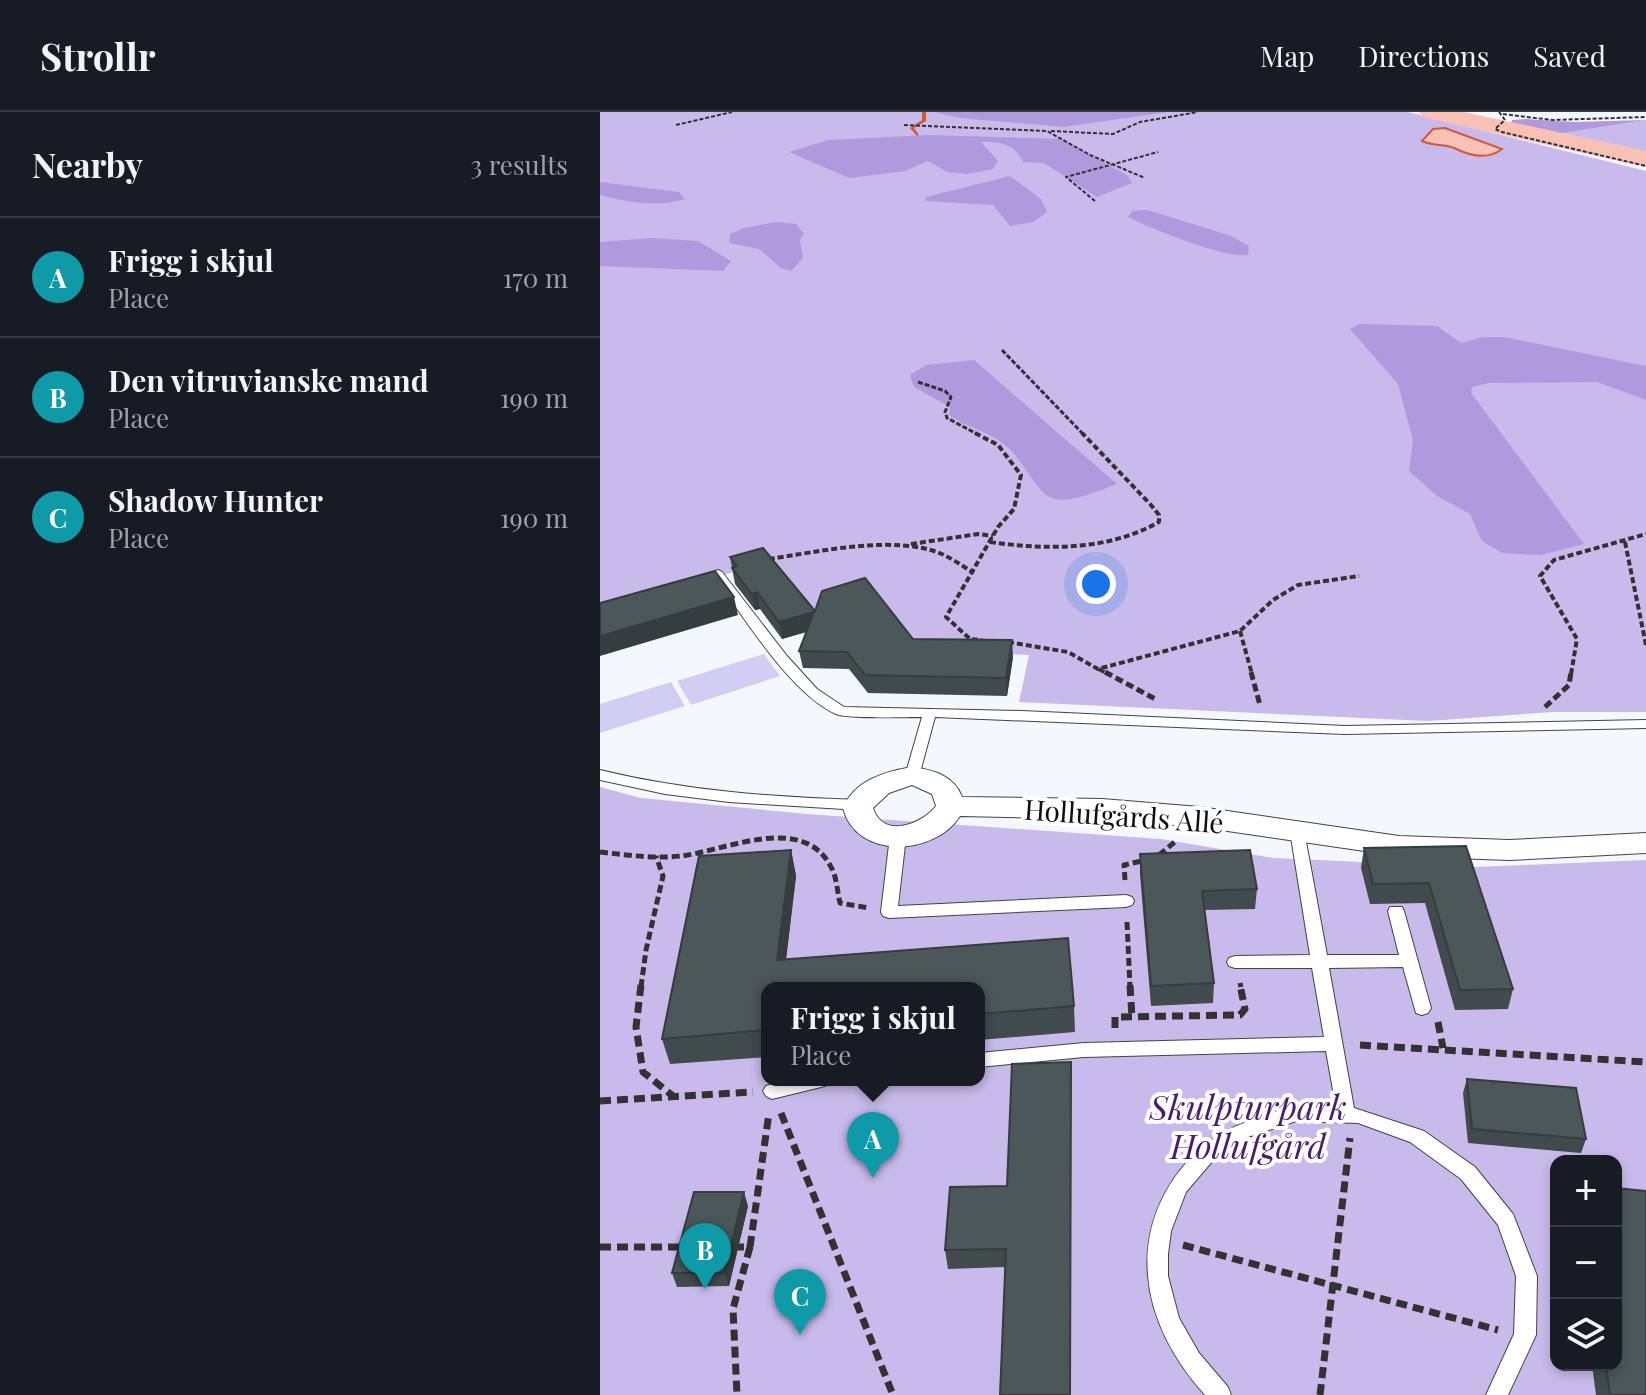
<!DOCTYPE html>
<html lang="en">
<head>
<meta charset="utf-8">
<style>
  :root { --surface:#171b24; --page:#242831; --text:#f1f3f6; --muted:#9ea1a6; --line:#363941; --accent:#23c59c }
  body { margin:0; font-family:"Playfair Display",serif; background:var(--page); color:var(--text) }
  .controls { position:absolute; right:24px; bottom:24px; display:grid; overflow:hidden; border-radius:16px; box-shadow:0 4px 12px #0003 }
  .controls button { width:72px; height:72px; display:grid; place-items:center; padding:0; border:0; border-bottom:2px solid var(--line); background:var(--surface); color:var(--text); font:40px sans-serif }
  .you { position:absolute; left:496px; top:472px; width:28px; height:28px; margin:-20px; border:6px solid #fff; border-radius:50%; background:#1a73e8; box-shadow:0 0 0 12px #1a73e833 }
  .badge { display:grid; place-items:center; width:52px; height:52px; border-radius:50%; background:var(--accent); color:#fff; font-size:26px; font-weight:700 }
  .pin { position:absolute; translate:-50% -66px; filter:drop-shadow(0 2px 4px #0008) }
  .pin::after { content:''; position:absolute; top:42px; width:28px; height:24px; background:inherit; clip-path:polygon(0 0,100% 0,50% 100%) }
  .popup { position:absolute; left:161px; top:870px; width:224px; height:104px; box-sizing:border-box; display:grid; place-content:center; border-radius:16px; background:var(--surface); filter:drop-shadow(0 2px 6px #0005); font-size:26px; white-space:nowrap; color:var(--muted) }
  .popup b { font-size:30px; color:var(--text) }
  .popup::after { content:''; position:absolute; left:50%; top:100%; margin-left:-16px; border:16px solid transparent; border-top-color:var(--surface) }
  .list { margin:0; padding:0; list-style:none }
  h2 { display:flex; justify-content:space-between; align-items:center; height:104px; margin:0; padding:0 32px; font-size:34px }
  h2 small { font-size:26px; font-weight:400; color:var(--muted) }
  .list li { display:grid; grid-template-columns:52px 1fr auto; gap:24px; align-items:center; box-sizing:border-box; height:120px; padding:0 32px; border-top:2px solid var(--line) }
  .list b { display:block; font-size:30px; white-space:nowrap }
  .list p { margin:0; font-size:26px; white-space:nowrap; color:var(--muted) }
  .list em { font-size:26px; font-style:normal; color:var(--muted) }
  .icon { flex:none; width:44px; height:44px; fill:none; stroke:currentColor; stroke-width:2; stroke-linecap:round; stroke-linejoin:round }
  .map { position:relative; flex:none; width:1046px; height:1283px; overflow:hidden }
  header { display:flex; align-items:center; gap:48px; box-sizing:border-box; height:112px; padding:0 40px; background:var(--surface); border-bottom:2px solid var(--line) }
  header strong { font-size:38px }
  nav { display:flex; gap:44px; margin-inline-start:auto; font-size:28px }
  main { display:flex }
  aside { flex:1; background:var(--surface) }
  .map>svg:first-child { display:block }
</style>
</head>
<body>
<header>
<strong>Strollr</strong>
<nav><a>Map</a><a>Directions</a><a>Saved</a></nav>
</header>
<main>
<aside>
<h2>Nearby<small>3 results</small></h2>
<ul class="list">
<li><span class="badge" style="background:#0f9aa8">A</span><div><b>Frigg i skjul</b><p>Place</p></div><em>170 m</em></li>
<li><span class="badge" style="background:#0f9aa8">B</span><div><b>Den vitruvianske mand</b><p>Place</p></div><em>190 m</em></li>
<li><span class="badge" style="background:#0f9aa8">C</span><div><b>Shadow Hunter</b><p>Place</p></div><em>190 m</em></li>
</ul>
</aside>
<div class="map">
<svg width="1046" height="1283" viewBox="0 0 1046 1283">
  <rect width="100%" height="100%" fill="#f3f8ff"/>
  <path fill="#c8bbeb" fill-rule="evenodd" d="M0 0H808L1046 59V600H953L828 609 419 590 429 543 323 539 270 478 214 497 175 448 0 499Z
    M1046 8V45L987 31 964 21Z
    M0 675 41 686 207 702 561 727 674 746 874 755 1046 748V1283H0ZM167 876H379V968H167ZM956 1049H1016V1253H956Z"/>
  <path fill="#b099dd" d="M334 0H567L464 15 360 6Z
    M926 7 974 10 1046 8 964 21H944L910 14 912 8Z
    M330 23 461 27 527 63 532 71 497 85 444 51 423 50C413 31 402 30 381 30L398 49 393 57 367 62 347 60 328 49 305 59 249 66 189 40 228 28Z
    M410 64 441 87 447 100 433 110 410 114 393 93 325 89 326 85Z
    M0 70 79 80 85 87C56 96 29 90 0 83Z
    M548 98 631 124 649 134 648 143C626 147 552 117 528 105L532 99Z
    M176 110 196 112 204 122 200 128 203 146 191 159 181 156 159 137 129 131 130 122 144 116Z
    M52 126 98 129 131 149 123 159 0 154V130Z
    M759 212 837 214 861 231 884 225H904L1046 254V288L997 270 889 271 872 275 871 281 984 432 941 443 902 441 882 429 870 402 837 384 809 359 813 328 798 272 750 217Z
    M374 248 517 372C499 378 462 397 445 382 431 369 422 347 405 333 390 320 366 315 349 303L350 295 314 275 310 263 326 253Z"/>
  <path fill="#d2cdf2" d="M164 542 180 564 91 593 77 569Z
    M71 570 85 594 0 621V592Z"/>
  <path fill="#f8c1b6" stroke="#d1583b" stroke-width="2" d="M845 16 902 37C887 49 868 43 854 36 844 32 832 34 822 29L833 17Z"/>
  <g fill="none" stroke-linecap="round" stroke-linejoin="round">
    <path fill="#d1583b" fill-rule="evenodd" d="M322 0H326V9L314 16 319 23 317 24 310 16 322 8Z"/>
    <path fill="#f8c1b6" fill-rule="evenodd" d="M819 0H864L1046 39V55L831 7 823 5Z"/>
    <g stroke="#434343" stroke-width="2">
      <path id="service" d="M118 458 122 460 187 544 217 577 244 595 422 599 745 614 1046 608V616L745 622 335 605 319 664 312 669 305 664 322 605C305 605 247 607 236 602 190 581 144 505 114 464V460Z
        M0 658C86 679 172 685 260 688L267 693 260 698 129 690 65 682 0 668Z
        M697 714 704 719 727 843H799L788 799 790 795H802L804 799 831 896 828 901 822 903 816 901 803 855 729 856 754 996 824 1019 875 1055 913 1102 937 1164 936 1223 908 1283H886L914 1222 916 1164 898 1113 861 1067 810 1030 758 1011 696 1009 642 1027 616 1045 586 1080 571 1119 568 1142V1164L579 1206 599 1241 628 1275 631 1283H605C576 1251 551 1208 548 1163 542 1094 587 1029 652 1008 667 1003 684 995 699 993 711 993 723 994 736 995L726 939 484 945 379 955V941L484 931 724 925 712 856H635L629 854 627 850 629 846 635 844 710 843 690 719Z
        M298 719 306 724 298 794 526 783 532 785 534 789 532 793 526 795 289 806 283 804 281 800 290 724Z
        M188 968H230L227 973 221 975 172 987 166 984 163 979 166 974Z"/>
    </g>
    <g stroke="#434343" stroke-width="2">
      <path id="minor" d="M312 655C333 658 354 663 362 685L502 687 600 695 799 724 909 728 1046 721V741L909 748 799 744 600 715 502 707 360 704C335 744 256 748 243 696 255 668 284 660 312 655ZM312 673 332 682 336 694C321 713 283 727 273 696L289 681Z"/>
    </g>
    <path stroke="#323232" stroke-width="2" stroke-dasharray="4 2" stroke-linecap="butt" d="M899 0 905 8 895 17 902 20 1046 54
      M903 2 952 8 1046 5
      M76 13 132 0
      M304 13 447 19 490 43 545 66
      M451 19 513 22 540 10 598 0
      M495 89 466 65 558 40"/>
    <path stroke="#323232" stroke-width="3" stroke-dasharray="5 2" stroke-linecap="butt" d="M402 238 484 323
      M318 270 345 279 351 285 345 300 347 306 379 323"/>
    <path stroke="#323232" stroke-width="4" stroke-dasharray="6 3" stroke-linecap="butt" d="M375 321 398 333 421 363 414 397 398 415 346 505 370 527 382 528
      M390 430C446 438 508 439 559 410V403L551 393 482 321
      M1025 430 1046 533
      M311 432 378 422 393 424
      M169 447C218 440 295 422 342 442 353 447 364 455 374 461
      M640 519 652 562
      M408 530 468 540 498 557 640 519 673 488 698 473 759 464
      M499 557 508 562
      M971 562 977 527 940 464 954 448 1046 422"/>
    <path stroke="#323232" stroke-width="5" stroke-dasharray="8 4" stroke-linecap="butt" d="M505 560 557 588
      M651 560 660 593
      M945 595 969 573 971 560
      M0 740C27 743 54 747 81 744 125 739 203 700 231 755 237 765 237 779 240 791L269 796
      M559 743 576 729
      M525 768 524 753 546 748
      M527 810 530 875
      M640 871 641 875
      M41 875 46 838 63 764 56 744"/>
    <path stroke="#323232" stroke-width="7" stroke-dasharray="11 6" stroke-linecap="butt" d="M41 873 36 915 43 960 73 984
      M530 873 532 905
      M838 910 843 936
      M515 916V905L640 903 645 897 640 873
      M760 933 1046 950
      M0 989 153 980
      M181 1001 293 1283
      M583 1133 898 1218
      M0 1135H83
      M133 1135H150L133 1197 137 1283
      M150 1135 169 1001
      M720 1283 750 1026"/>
    <use href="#service" fill="#fff" fill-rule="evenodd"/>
    <use href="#minor" fill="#fff" fill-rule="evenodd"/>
  </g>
  <path fill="#414b4d" d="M130 445 215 499 313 527 413 545 407 584 268 581 249 557 203 556 199 539 207 520 182 527 160 497 155 498 135 472Z
    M866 734 913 877 908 897 855 898 825 791 770 792 761 756 764 736Z
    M191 738 196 764 186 847 468 826 474 894 475 920 379 928V876H167V945L70 952 62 927 99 744Z
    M540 742 657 777 655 797 605 798 614 871 613 891 551 894 540 762Z
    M471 950V1283H400L405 1155 348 1157 345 1138 407 1074Z
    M867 967 986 1027 981 1041 868 1031 863 981Z
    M148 1094 129 1174 77 1175 72 1161Z
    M992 1253H1016L1046 1283H996Z"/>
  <path fill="#353d3e" d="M157 480 160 497 155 498 152 482Z
    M134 485 138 503 0 544V524Z
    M214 500 217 516 182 527 179 510Z
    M412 528 413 545 407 584 406 566Z
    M191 738 196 764 183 873 177 848Z
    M471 950V1283H470Z
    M144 1080 148 1094 129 1174 124 1161Z"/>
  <path fill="#4c5759" stroke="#353d3e" stroke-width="2" d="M163 436 215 499 222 479 265 466 313 527 412 528 406 566 265 563 247 540 199 539 214 500 179 510 157 480 152 482 132 456 137 454 130 445Z
    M115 459 134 485 0 524V491Z
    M866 734 913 877 860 878 829 771 773 772 764 736Z
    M191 738 177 848 468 826 474 894 379 902V876H167V918L62 927 99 744Z
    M650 738 657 777 602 779 614 871 551 874 540 742Z
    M471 950 470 1283H400L406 1137 345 1138 350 1075 407 1074 412 952Z
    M867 967 976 976 986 1027 872 1017Z
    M1016 1076 1046 1079V1283H1010L1006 1253H1016Z
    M94 1080H144L124 1161H72Z"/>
  <g text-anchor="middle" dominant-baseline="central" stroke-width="8" stroke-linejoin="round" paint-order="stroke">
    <g font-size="28" fill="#101010" stroke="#fff">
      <text transform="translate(524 703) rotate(4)">Hollufgårds Allé</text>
    </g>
    <g font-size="34" font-style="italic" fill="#4b1d6b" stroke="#fff">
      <text x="648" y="994">Skulpturpark<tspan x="648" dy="39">Hollufgård</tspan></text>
    </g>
  </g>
</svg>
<div class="controls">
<button>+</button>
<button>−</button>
<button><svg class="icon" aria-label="layers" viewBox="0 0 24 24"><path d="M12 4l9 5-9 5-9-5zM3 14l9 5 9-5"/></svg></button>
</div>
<div class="you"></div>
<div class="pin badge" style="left:273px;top:1066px;background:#0f9aa8">A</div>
<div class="popup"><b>Frigg i skjul</b>Place</div>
<div class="pin badge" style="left:105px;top:1177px;background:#0f9aa8">B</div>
<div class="pin badge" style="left:200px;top:1223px;background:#0f9aa8">C</div>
</div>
</main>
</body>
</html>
